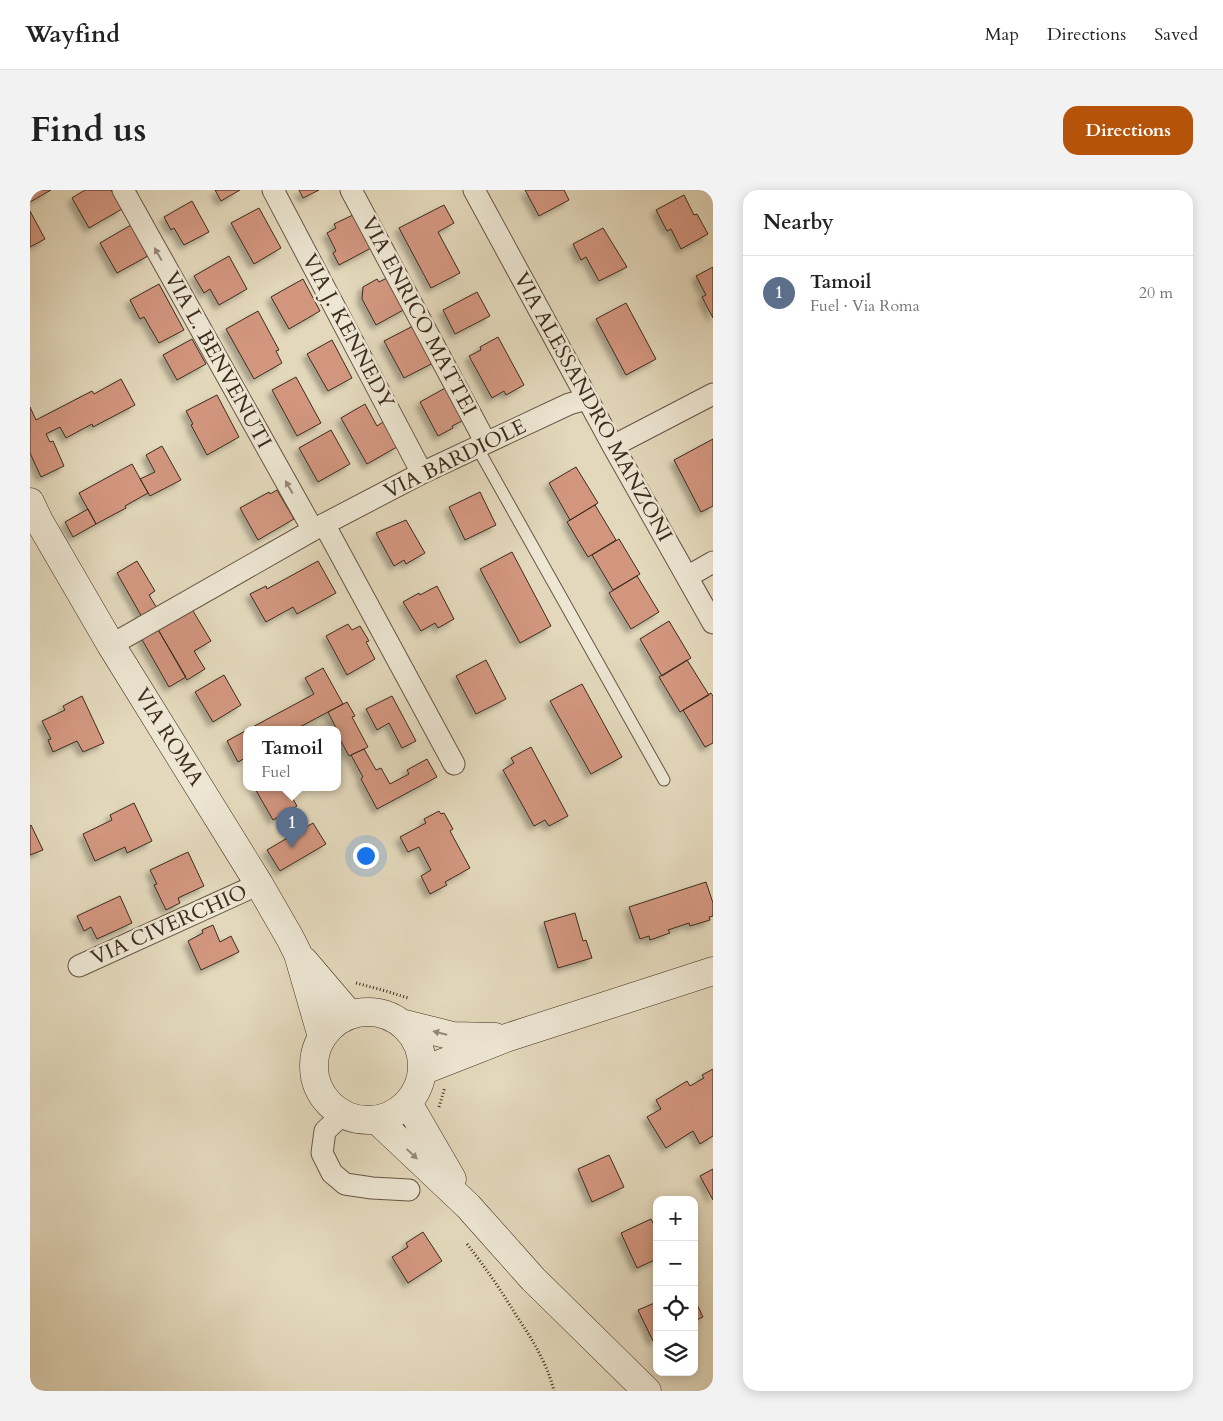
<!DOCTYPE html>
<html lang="en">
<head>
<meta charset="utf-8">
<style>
  :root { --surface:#fff; --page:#f2f2f2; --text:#222; --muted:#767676; --line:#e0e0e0; --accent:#b45309 }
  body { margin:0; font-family:Cardo,serif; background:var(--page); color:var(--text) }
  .controls { position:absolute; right:15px; bottom:15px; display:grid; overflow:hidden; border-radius:10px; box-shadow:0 2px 12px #0003 }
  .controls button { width:45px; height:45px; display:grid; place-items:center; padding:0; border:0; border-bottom:1px solid var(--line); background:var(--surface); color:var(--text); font:25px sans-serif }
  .you { position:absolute; left:335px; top:665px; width:18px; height:18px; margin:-12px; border:4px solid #fff; border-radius:50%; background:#1a73e8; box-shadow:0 0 0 8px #1a73e833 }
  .badge { display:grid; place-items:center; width:32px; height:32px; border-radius:50%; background:var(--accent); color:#fff; font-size:16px; font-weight:700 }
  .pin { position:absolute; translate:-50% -41px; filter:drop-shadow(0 1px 2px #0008) }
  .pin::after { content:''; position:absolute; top:26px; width:18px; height:15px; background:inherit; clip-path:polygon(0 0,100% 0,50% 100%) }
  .popup { position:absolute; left:213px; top:536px; width:98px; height:65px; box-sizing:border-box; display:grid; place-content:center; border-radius:10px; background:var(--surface); filter:drop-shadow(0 1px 4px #0005); font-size:16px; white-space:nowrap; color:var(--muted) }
  .popup b { font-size:19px; color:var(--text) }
  .popup::after { content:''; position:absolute; left:50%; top:100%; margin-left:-10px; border:10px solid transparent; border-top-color:var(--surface) }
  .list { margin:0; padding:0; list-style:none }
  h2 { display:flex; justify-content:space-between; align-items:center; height:65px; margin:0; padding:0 20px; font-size:21px }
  h2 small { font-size:16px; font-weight:400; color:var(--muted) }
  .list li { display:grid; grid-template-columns:32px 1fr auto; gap:15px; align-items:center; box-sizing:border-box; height:75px; padding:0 20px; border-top:1px solid var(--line) }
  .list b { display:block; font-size:19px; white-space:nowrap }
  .list p { margin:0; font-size:16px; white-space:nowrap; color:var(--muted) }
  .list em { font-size:16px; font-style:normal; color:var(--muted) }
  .icon { flex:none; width:28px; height:28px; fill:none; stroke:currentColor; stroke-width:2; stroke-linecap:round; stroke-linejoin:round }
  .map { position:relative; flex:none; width:683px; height:1201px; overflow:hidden; border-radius:15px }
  header { display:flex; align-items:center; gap:30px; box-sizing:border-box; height:70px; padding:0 25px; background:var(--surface); border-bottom:1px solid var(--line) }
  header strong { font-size:24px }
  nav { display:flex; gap:28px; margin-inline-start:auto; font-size:18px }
  .intro { display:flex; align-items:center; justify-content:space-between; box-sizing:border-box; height:120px; padding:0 30px }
  h1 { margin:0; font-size:35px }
  .button { padding:12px 22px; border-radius:15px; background:var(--accent); color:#fff; font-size:18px; font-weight:700 }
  main { display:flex; gap:30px; padding:0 30px }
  aside { flex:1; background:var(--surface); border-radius:15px; box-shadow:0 2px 12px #0003 }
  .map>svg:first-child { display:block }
</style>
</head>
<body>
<header>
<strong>Wayfind</strong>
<nav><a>Map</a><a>Directions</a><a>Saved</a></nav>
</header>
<div class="intro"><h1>Find us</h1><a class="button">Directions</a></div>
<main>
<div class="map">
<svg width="683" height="1201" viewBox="0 0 683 1201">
  <defs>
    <filter id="shadow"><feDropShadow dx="-4.5" dy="4.5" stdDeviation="2.5" flood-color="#0004"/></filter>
  </defs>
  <rect width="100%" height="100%" fill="#e3d8bb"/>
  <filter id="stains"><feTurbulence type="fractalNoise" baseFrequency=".004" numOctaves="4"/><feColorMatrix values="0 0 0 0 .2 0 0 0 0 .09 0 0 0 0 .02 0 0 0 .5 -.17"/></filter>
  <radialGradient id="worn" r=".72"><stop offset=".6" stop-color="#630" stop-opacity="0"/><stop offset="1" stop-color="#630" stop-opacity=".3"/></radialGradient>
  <path fill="#d2967f" stroke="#3d2b1c" filter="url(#shadow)" d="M0 0H21L0 12Z
    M55 0H81L92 19 59 38 42 8Z
    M185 0H210L191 11Z
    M269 0H289L273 8Z
    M495 0H534L539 10 509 26Z
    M654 5 664 25 667 24 678 44 651 59 641 39 637 41 626 20Z
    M162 11 179 42 154 55 144 38 141 40 134 27Z
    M414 15 424 33 408 42 430 83 401 98 369 38Z
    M229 18 251 58 224 74 201 33Z
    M0 21 15 49 0 57Z
    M325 24 343 57 309 75 303 63 306 61 297 43 306 38 304 34Z
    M101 35 118 66 87 83 70 53Z
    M573 38 597 77 569 91 556 67 551 70 543 54Z
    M199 66 217 99 189 115 180 99 174 103 164 86Z
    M683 77V128L672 107 676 105 666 86Z
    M361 86 377 118 346 135 332 109 333 97 347 89 349 92Z
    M273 89 290 121 259 139 241 107Z
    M129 94 154 140 129 153 114 127 110 129 100 110Z
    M447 102 460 126 425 144 413 120Z
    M596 113 626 169 596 185 566 129Z
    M228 121 249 160 246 161 252 173 224 189 196 139Z
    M387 134 407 171 374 188 354 151Z
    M468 147 494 195 476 205 474 201 462 208 439 166 451 160 450 157Z
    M162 149 176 174 147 190 133 165Z
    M302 150 322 188 298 201 277 164Z
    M266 187 291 233 267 246 242 200Z
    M91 189 105 215 63 237 62 234 36 248 30 237 16 244 20 252 23 251 34 276 11 287 0 263V217L6 230 62 201 64 204Z
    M417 197 434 230 422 236 423 238 408 246 390 212Z
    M187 205 209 247 177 265 161 235 163 234 156 221Z
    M335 214 347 236 353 232 367 257 337 274 311 228Z
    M301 240 320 274 288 292 269 258Z
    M683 249V316L671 322 644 270Z
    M132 256 151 290 120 306 110 289 125 282 116 265Z
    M102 274 118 303 95 316 96 318 66 334 49 303Z
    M546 277 568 313 540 330 519 293Z
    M247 300 264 329 228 350 210 318 239 302 240 304Z
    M450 302 466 335 435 350 419 317Z
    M565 315 586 350 558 367 537 332Z
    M58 319 66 334 43 347 35 332Z
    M376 330 395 363 376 374 374 370 364 376 346 343Z
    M589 349 610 384 583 400 562 365Z
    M482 362 521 436 490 453 450 379Z
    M107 371 125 401 119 405 128 420 113 429 87 383Z
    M288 371 306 403 267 424 263 417 236 432 220 404 236 396 237 399Z
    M607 386 629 422 601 439 579 403Z
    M407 396 424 429 408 438 405 433 391 441 373 412 389 403 390 405Z
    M160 416 181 451 164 461 175 479 157 490 126 436Z
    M639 431 661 468 632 486 610 449Z
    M318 434 322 440 330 436 339 451 336 452 345 469 317 485 296 446Z
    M126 436 156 487 139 497 110 446Z
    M456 470 476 509 446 524 426 486Z
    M657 470 679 505 650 522 629 487Z
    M293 478 313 514 266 539H219L284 504 275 488Z
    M194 485 211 515 183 532 165 502Z
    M552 494 592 567 561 584 520 511Z
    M681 503 683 506V553L675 557 653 520Z
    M52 506 74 553 53 562 47 551 23 562 18 550 21 549 12 531 35 520 33 516Z
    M362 506 386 551 372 558 359 533 347 540 336 519Z
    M317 512 325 526 322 527 338 557 319 566 307 544V539H304L306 538 298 522Z
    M217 540V567L208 572 197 551Z
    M501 557 538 626 519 636 515 630 504 636 473 580 484 573 481 568Z
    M334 559 346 580 351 578 360 594 379 584 377 580 397 569 407 587 347 619 331 589 333 587 321 565Z
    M224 597H256L267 616 243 630Z
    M104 613 122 651 97 663 95 657 65 671 53 644 82 630 80 625Z
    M409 621 411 624 414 623 423 639 420 641 440 678 415 692 417 695 400 704 391 686 401 680 389 657 378 662 370 647 396 633 394 629Z
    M283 633 296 654 250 681 237 660Z
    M1 635 13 660 0 665V636Z
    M158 662 174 696 148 708 150 713 136 720 124 695 127 694 120 680Z
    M676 692 683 713V726L679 727 680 730 660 736 659 733 638 740 640 743 620 750 619 746 610 749 599 717Z
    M90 706 102 733 67 749 61 737 54 741 47 726Z
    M545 723 553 751 556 750 562 768 528 778 514 732Z
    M183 735 190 752 201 746 209 762 171 780 158 751 173 743 172 740Z
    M683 879V946L670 954 663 941 636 958 617 927 631 919 626 910 657 891 660 896 674 888 672 885Z
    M579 965 594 997 562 1012 548 979Z
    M683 979V1010L670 986Z
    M621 1029 627 1040V1069L607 1078 591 1043Z
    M393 1042 412 1071 378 1093 362 1067 378 1057 376 1053Z
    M664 1108 673 1127 664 1131Z
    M627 1112V1149L623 1151 608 1120Z"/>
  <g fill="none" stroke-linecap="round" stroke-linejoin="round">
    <g stroke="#665644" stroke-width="13">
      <path id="lane" d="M447 257 634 590"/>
    </g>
    <g stroke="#665644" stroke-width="23">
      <path id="street" d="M93 0 283 340
        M243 0 392 283
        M321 0 456 253
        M444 0 583 256 683 433
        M583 256 683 204
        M294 334 424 574
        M657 387 683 372
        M81 455 283 340 392 283 539 214 557 209
        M49 776 229 694
        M312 925 295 941 292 963 302 983 315 994 342 998 379 1000"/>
    </g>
    <g stroke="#3d2b1c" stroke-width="29">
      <path id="secondary" d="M0 312 9 331 81 455 229 694 260 748 268 764 292 847
        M274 771 320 825
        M284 876a54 54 0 1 1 108 0a54 54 0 1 1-108 0Z
        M371 833 423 846 465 847
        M392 881 476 848 683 781
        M378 913 422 989
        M347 930 438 1016 503 1089 617 1201"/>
    </g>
    <path stroke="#3d2b1c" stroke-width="3" stroke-dasharray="1 2.5" stroke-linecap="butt" d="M326 793 356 801 378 808
      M409 917 415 897
      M437 1054C455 1077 471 1100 486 1125 502 1149 517 1173 524 1201"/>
    <use href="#lane" stroke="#ede6d3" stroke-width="11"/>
    <use href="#street" stroke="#ede6d3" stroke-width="21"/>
    <use href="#secondary" stroke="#ede6d3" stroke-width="28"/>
  </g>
  <defs><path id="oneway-solid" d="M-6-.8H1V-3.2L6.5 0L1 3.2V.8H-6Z" transform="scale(1.25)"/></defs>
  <g fill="#958878">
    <use href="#oneway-solid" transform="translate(128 64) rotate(-119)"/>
    <use href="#oneway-solid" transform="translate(259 297) rotate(-119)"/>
    <use href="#oneway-solid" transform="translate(410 843) rotate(-166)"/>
    <use href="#oneway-solid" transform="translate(382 964) rotate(43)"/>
  </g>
  <g text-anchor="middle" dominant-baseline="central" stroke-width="5" stroke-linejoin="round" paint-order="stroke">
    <g font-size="21" fill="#3d2b1c" stroke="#ede6d3">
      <text transform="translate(389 126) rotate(62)">VIA ENRICO MATTEI</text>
      <text transform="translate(318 141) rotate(62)">VIA J. KENNEDY</text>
      <text transform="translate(188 170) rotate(61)">VIA L. BENVENUTI</text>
      <text transform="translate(563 217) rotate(61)">VIA ALESSANDRO MANZONI</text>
      <text transform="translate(425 269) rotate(-26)">VIA BARDIOLE</text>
      <text transform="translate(139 547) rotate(58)">VIA ROMA</text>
      <text transform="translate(139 735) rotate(-24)">VIA CIVERCHIO</text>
    </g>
  </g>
  <rect width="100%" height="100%" filter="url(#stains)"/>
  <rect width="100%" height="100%" fill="url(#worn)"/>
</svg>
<div class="controls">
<button>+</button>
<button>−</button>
<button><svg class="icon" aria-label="locate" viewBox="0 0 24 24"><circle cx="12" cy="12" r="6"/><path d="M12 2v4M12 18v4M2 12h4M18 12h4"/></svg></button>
<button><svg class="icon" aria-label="layers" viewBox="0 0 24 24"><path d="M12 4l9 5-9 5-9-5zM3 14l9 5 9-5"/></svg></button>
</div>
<div class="you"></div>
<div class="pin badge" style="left:262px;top:658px;background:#5c6f8a">1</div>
<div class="popup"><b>Tamoil</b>Fuel</div>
</div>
<aside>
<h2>Nearby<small></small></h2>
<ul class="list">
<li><span class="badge" style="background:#5c6f8a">1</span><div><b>Tamoil</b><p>Fuel · Via Roma</p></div><em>20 m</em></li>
</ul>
</aside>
</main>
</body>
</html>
